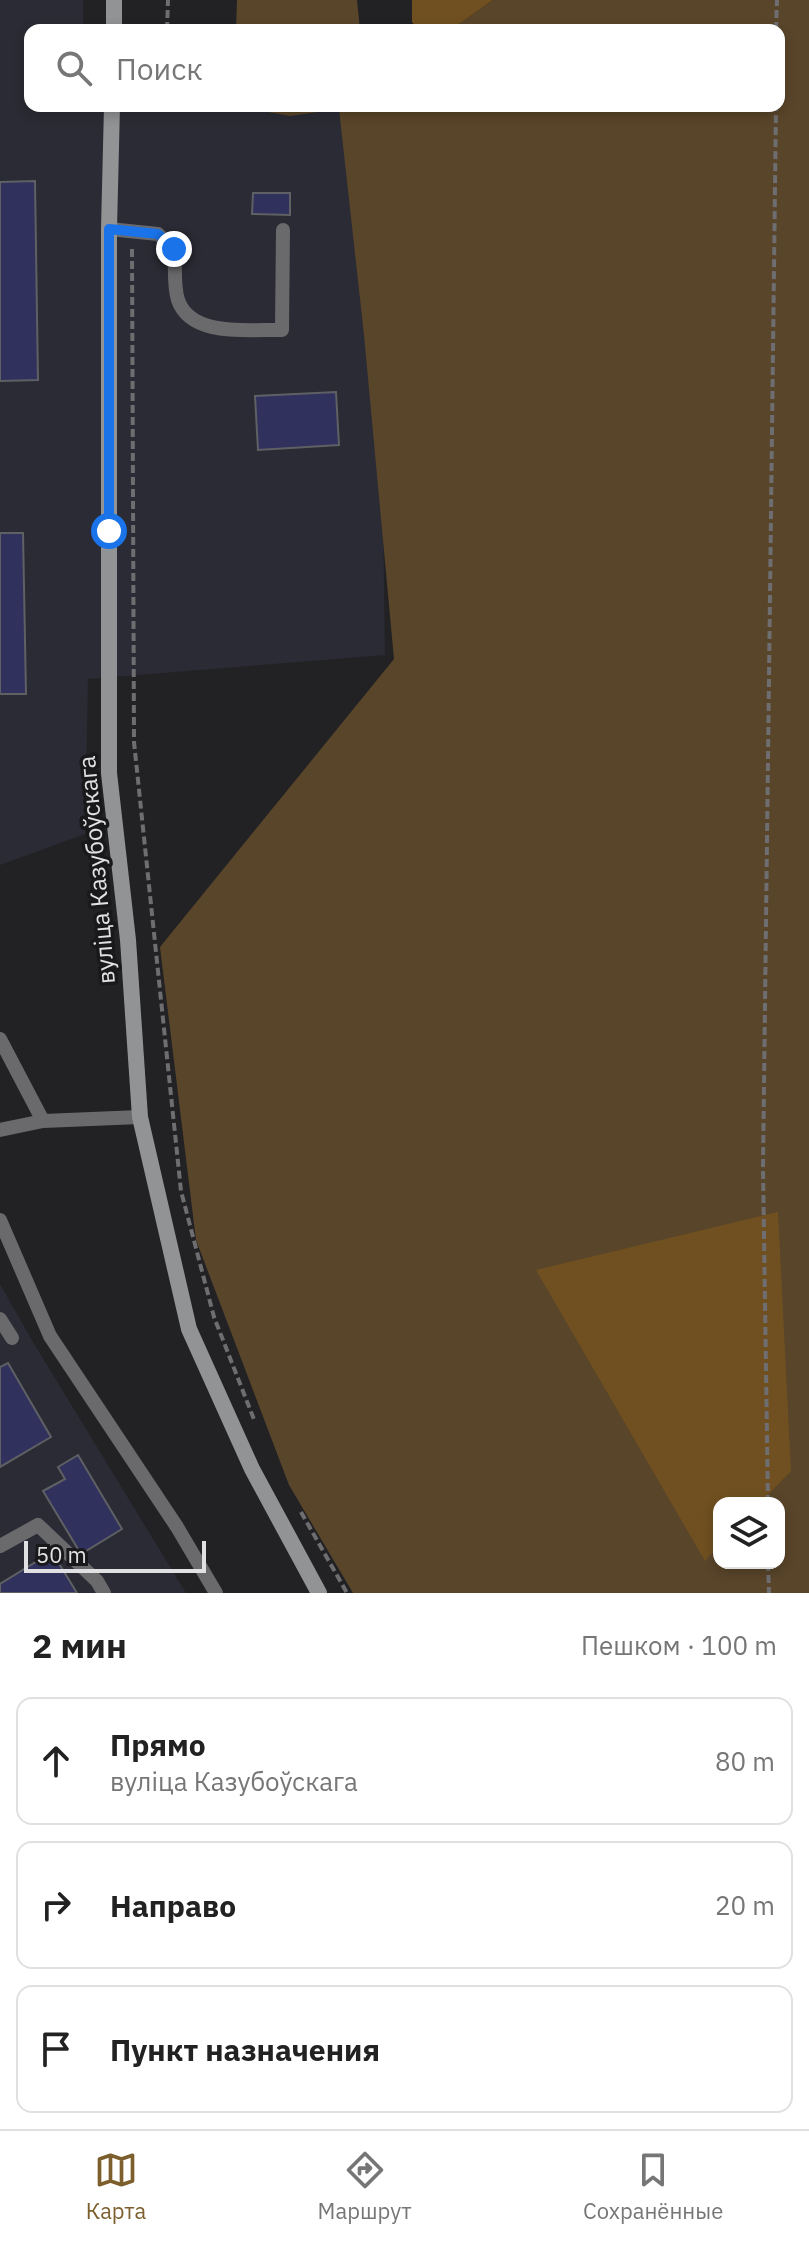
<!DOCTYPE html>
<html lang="ru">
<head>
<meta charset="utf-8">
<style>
  :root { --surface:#fff; --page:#f2f2f2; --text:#222; --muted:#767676; --line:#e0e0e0; --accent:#7d5e2d }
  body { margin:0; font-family:"IBM Plex Sans",sans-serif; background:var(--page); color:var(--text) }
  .controls { position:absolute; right:24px; bottom:24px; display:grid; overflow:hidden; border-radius:16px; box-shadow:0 4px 12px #0003 }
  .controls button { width:72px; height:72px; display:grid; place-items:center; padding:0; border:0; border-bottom:2px solid var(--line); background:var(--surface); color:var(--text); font:40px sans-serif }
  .scale { position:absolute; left:24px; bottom:20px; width:182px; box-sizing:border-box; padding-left:8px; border:4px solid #e1e1e3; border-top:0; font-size:22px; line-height:28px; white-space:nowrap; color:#e1e1e3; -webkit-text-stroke:6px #19191c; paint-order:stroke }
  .stop { position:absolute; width:24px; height:24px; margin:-18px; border:6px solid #1a73e8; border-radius:50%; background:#fff }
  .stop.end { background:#1a73e8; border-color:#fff; box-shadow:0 2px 8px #0008 }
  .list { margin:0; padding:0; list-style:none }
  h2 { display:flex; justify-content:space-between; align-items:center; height:104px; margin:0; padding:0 32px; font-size:34px }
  h2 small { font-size:26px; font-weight:400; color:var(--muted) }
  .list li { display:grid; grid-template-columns:52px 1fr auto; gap:24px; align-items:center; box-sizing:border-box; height:128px; margin:0 16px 16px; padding:0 16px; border:2px solid var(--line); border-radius:16px }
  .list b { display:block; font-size:30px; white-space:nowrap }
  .list p { margin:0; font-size:26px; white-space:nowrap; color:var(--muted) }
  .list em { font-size:26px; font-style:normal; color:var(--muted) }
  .icon { flex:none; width:44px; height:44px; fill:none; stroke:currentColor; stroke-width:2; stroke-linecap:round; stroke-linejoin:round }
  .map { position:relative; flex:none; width:809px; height:1593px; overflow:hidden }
  .search { position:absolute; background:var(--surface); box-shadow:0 4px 12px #0003; left:24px; right:24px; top:24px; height:88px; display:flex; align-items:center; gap:20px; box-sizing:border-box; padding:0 28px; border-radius:16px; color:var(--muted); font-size:30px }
  .sheet { height:536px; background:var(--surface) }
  nav { display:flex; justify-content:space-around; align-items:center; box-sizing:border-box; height:112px; border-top:2px solid var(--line); background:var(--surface); font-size:22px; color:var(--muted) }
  nav a { display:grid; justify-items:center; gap:4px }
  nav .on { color:var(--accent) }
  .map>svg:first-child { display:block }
</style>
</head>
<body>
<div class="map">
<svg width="809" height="1593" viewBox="0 0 809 1593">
  <rect width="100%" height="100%" fill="#222225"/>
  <path fill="#2a2b34" d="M0 0H83V30H30V106H377L385 655 88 679 85 834 0 865Z
    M0 1284 33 1342 186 1593H0Z"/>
  <path fill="#59452a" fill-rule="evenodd" d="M237 0H357L360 30H236Z
    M493 0H809V1593H353L289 1485 196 1240 160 947 394 659 364 335 339 109 290 116 234 106H779V30H451ZM719 1503H779V1563H719Z"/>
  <path fill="#705020" d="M412 0H493L451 30H418L412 22Z
    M778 1212 791 1471 760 1503H719V1546L705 1561 536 1270Z"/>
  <path fill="#30315d" stroke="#5f6063" stroke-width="2" d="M35 181 38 380 0 381V182Z
    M253 193H290V215L252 214Z
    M336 392 339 445 258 450 255 396Z
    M0 533H23L26 694H0Z
    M8 1363 51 1437 0 1467V1367Z
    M78 1455 122 1529 81 1554 43 1491 65 1479 58 1467Z
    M52 1552 77 1593H0V1584Z"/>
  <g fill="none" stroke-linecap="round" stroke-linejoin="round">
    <path stroke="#6e6e70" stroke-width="4" stroke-dasharray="8 4" stroke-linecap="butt" d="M167 30 168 0
      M776 30 777 0
      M132 249 134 742 181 1191 214 1317 255 1422
      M768 1503 763 1168 776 106
      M301 1512 347 1593
      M768 1563 769 1593"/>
    <path stroke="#6a6a6c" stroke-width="14" d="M109 229 158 234 174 249C176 264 173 285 178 300 191 338 250 329 282 330L283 230
      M0 1039 43 1121
      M0 1130 43 1121 140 1117
      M0 1220 50 1336 177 1527 216 1593
      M0 1319 12 1338
      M0 1546 38 1525 97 1581 104 1593"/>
    <path stroke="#929395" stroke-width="16" d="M114 30V0
      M112 106 109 229V773L128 940 140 1117 189 1329 252 1469 319 1593"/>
  </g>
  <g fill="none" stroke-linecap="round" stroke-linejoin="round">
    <path stroke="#1a73e8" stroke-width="10" d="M109 531V229L158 234 174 249"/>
  </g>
  <g text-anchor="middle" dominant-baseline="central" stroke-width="7" stroke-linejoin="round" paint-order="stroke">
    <g font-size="24" fill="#e1e1e3" stroke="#19191c">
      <text transform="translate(96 870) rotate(-95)">вуліца Казубоўскага</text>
    </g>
  </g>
</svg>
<div class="controls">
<button><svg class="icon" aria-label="layers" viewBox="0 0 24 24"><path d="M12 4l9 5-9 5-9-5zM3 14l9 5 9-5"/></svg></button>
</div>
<div class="scale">50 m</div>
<div class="stop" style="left:109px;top:531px"></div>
<div class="stop end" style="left:174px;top:249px"></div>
<div class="search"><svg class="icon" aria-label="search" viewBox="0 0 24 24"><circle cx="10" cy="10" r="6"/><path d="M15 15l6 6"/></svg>Поиск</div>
</div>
<section class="sheet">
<h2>2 мин<small>Пешком · 100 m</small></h2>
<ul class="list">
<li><svg class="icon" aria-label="ahead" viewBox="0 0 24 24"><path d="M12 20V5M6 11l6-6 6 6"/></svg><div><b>Прямо</b><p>вуліца Казубоўскага</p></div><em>80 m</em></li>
<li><svg class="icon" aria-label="right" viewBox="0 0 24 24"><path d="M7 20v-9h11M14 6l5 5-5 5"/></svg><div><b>Направо</b></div><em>20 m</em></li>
<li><svg class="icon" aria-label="arrive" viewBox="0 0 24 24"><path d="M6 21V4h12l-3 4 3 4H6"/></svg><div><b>Пункт назначения</b></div></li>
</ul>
</section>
<nav>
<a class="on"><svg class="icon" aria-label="map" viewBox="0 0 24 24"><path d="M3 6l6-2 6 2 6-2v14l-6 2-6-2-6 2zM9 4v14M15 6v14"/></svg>Карта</a>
<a><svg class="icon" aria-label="directions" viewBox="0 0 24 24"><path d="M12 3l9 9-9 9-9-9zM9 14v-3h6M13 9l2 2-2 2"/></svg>Маршрут</a>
<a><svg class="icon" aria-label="saved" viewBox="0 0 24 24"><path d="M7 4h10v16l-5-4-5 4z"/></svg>Сохранённые</a>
</nav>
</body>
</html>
